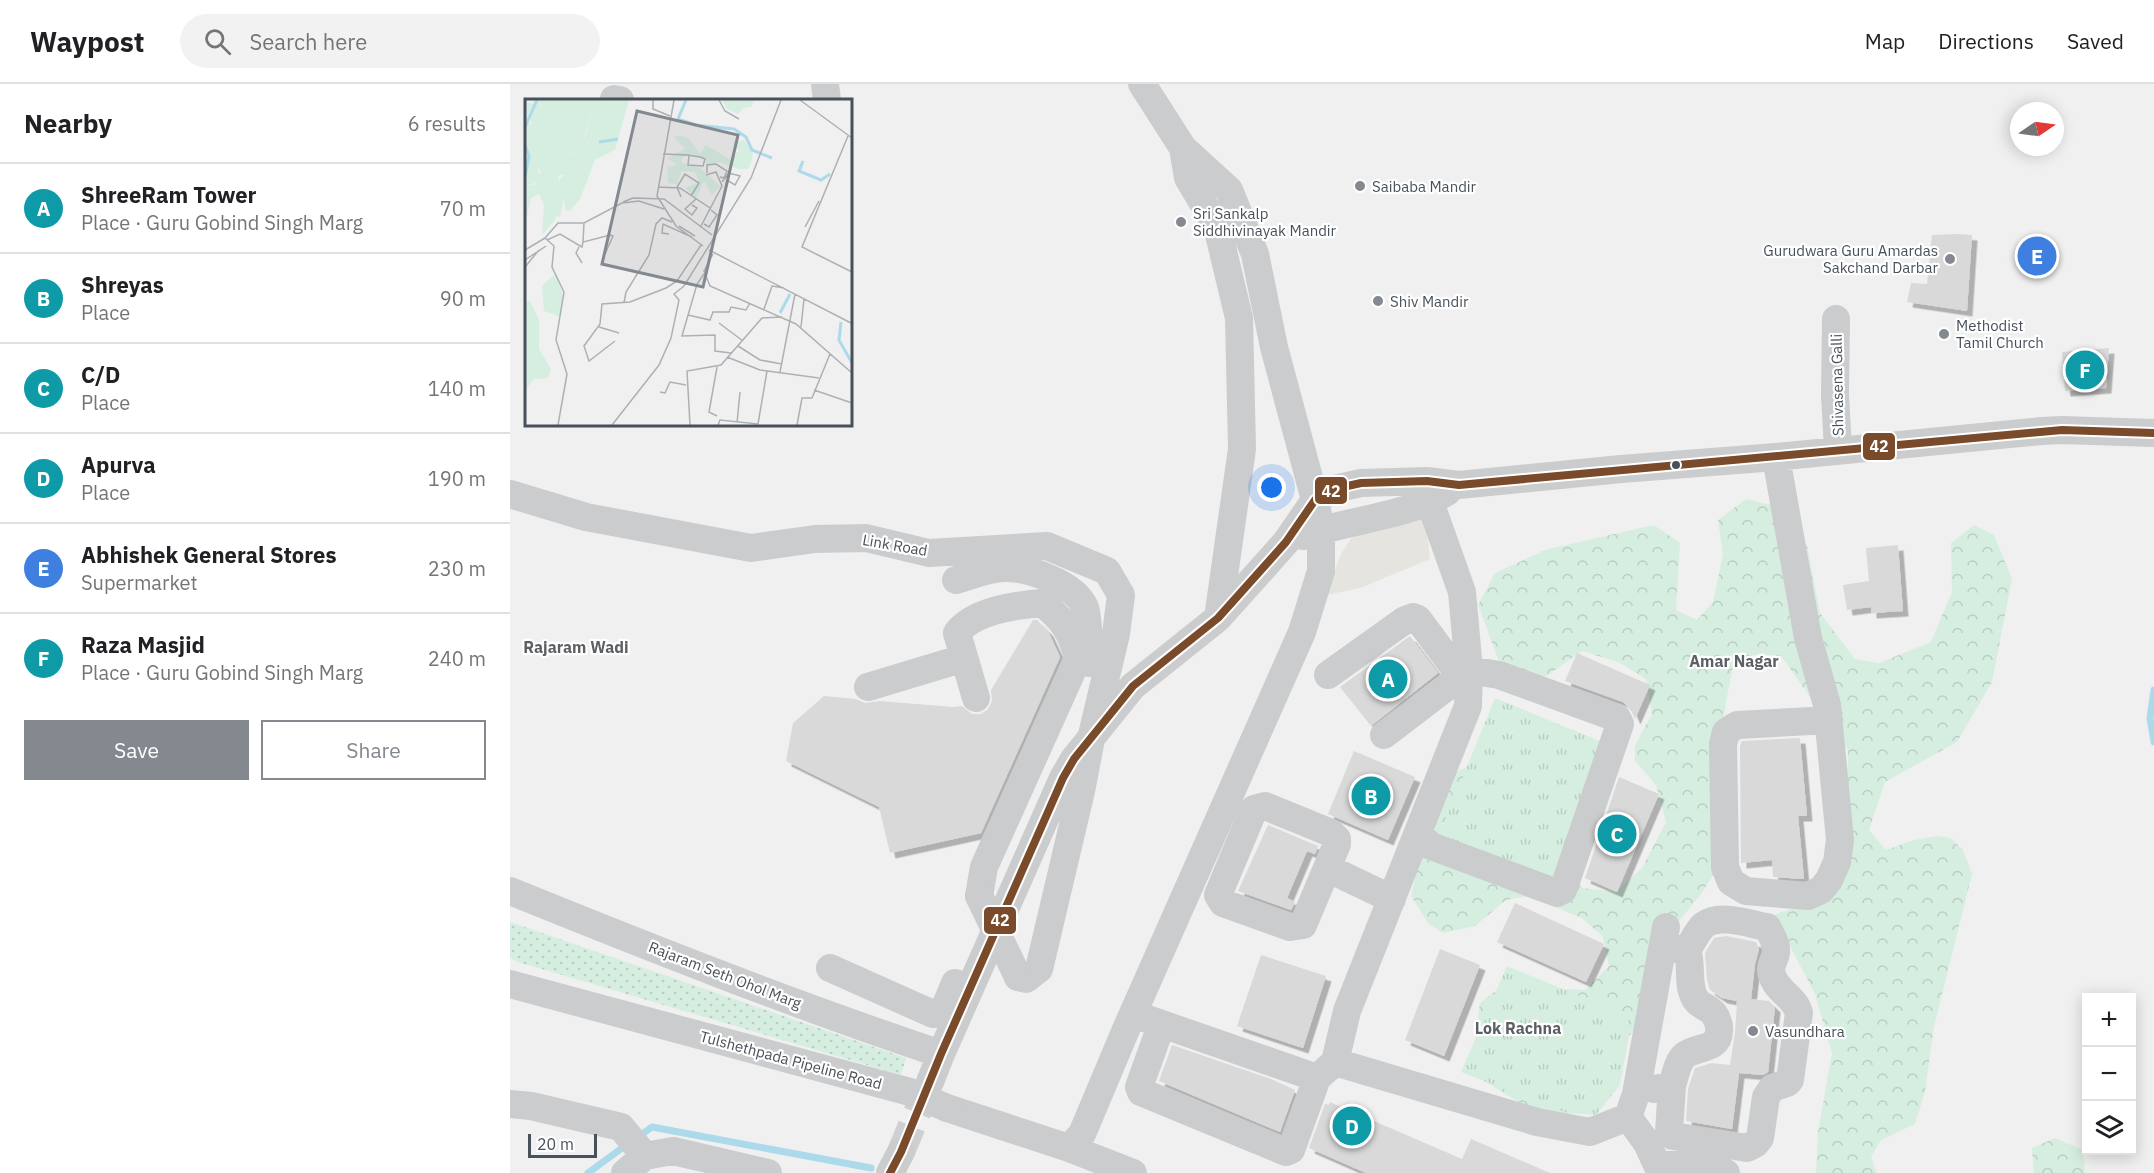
<!DOCTYPE html>
<html lang="en">
<head>
<meta charset="utf-8">
<style>
  :root { --surface:#fff; --page:#f2f2f2; --text:#202124; --muted:#757577; --line:#e0e0e0; --accent:#83898f }
  body { margin:0; font-family:"IBM Plex Sans",sans-serif; background:var(--page); color:var(--text) }
  .controls { position:absolute; right:18px; bottom:18px; display:grid; overflow:hidden; border-radius:0px; box-shadow:0 3px 15px #0003 }
  .controls button { width:54px; height:54px; display:grid; place-items:center; padding:0; border:0; border-bottom:2px solid var(--line); background:var(--surface); color:var(--text); font:30px sans-serif }
  .compass { position:absolute; left:1500px; top:18px; width:54px; height:54px; border-radius:50%; background:var(--surface); box-shadow:0 3px 15px #0003; rotate:77deg }
  .scale { position:absolute; left:18px; bottom:15px; width:69px; box-sizing:border-box; padding-left:6px; border:3px solid #48515b; border-top:0; font-size:16px; line-height:21px; white-space:nowrap; color:#48515b; -webkit-text-stroke:4px #fff; paint-order:stroke }
  .you { position:absolute; left:762px; top:404px; width:21px; height:21px; margin:-15px; border:4px solid #fff; border-radius:50%; background:#1a73e8; box-shadow:0 0 0 9px #1a73e833 }
  .badge { display:grid; place-items:center; width:39px; height:39px; border-radius:50%; background:var(--accent); color:#fff; font-size:20px; font-weight:700 }
  .pin { position:absolute; translate:-50% -50%; border:3px solid #fff; box-shadow:0 2px 6px #0006 }
  .list { margin:0; padding:0; list-style:none }
  h2 { display:flex; justify-content:space-between; align-items:center; height:78px; margin:0; padding:0 24px; font-size:26px }
  h2 small { font-size:20px; font-weight:400; color:var(--muted) }
  .list li { display:grid; grid-template-columns:39px 1fr auto; gap:18px; align-items:center; box-sizing:border-box; height:90px; padding:0 24px; border-top:2px solid var(--line) }
  .list b { display:block; font-size:22px; white-space:nowrap }
  .list p { margin:0; font-size:20px; white-space:nowrap; color:var(--muted) }
  .list em { font-size:20px; font-style:normal; color:var(--muted) }
  .actions { display:flex; gap:12px; padding:18px 24px }
  .actions a { flex:1; padding:14px 0; border:2px solid var(--accent); border-radius:0px; text-align:center; font-size:21px; color:var(--accent) }
  .actions .main { background:var(--accent); color:#fff }
  .icon { flex:none; width:33px; height:33px; fill:none; stroke:currentColor; stroke-width:2; stroke-linecap:round; stroke-linejoin:round }
  .map { position:relative; flex:none; width:1644px; height:1089px; overflow:hidden }
  header { display:flex; align-items:center; gap:36px; box-sizing:border-box; height:84px; padding:0 30px; background:var(--surface); border-bottom:2px solid var(--line) }
  header strong { font-size:28px }
  nav { display:flex; gap:33px; margin-inline-start:auto; font-size:21px }
  .search { width:420px; height:54px; background:var(--page); display:flex; align-items:center; gap:15px; box-sizing:border-box; padding:0 21px; border-radius:33px; color:var(--muted); font-size:22px }
  main { display:flex }
  aside { flex:1; background:var(--surface) }
  .map>svg:first-child { display:block }
</style>
</head>
<body>
<header>
<strong>Waypost</strong>
<div class="search"><svg class="icon" aria-label="search" viewBox="0 0 24 24"><circle cx="10" cy="10" r="6"/><path d="M15 15l6 6"/></svg>Search here</div>
<nav><a>Map</a><a>Directions</a><a>Saved</a></nav>
</header>
<main>
<aside>
<h2>Nearby<small>6 results</small></h2>
<ul class="list">
<li><span class="badge" style="background:#0f9aa8">A</span><div><b>ShreeRam Tower</b><p>Place · Guru Gobind Singh Marg</p></div><em>70 m</em></li>
<li><span class="badge" style="background:#0f9aa8">B</span><div><b>Shreyas</b><p>Place</p></div><em>90 m</em></li>
<li><span class="badge" style="background:#0f9aa8">C</span><div><b>C/D</b><p>Place</p></div><em>140 m</em></li>
<li><span class="badge" style="background:#0f9aa8">D</span><div><b>Apurva</b><p>Place</p></div><em>190 m</em></li>
<li><span class="badge" style="background:#3f7fe0">E</span><div><b>Abhishek General Stores</b><p>Supermarket</p></div><em>230 m</em></li>
<li><span class="badge" style="background:#0f9aa8">F</span><div><b>Raza Masjid</b><p>Place · Guru Gobind Singh Marg</p></div><em>240 m</em></li>
</ul>
<div class="actions"><a class="main">Save</a><a>Share</a></div>
</aside>
<div class="map">
<svg width="1644" height="1089" viewBox="0 0 1644 1089">
  <defs>
    <pattern id="grass-dots" width="8" height="8" patternUnits="userSpaceOnUse" patternTransform="scale(1.5)"><rect width="8" height="8" fill="#d6eee0"/><path d="M2 2h.1M6 6h.1" fill="none" stroke="#b9cec2" stroke-width="1.8" stroke-linecap="round"/></pattern>
    <pattern id="forest-crowns" width="20" height="18" patternUnits="userSpaceOnUse" patternTransform="scale(1.5)"><rect width="20" height="18" fill="#d6eee0"/><path d="M2 6a3 3 0 1 1 6 0M12 15a3 3 0 1 1 6 0" fill="none" stroke="#b9cec2"/></pattern>
    <pattern id="park-tufts" width="24" height="20" patternUnits="userSpaceOnUse" patternTransform="scale(1.5)"><rect width="24" height="20" fill="#d6eee0"/><path d="M3 7l-1-3M5 7V3M7 7l1-3M15 17l-1-3M17 17v-4M19 17l1-3" fill="none" stroke="#b9cec2"/></pattern>
    <filter id="shadow"><feDropShadow dx="5.5" dy="5.5" stdDeviation="0" flood-color="#0004"/></filter>
  </defs>
  <rect width="100%" height="100%" fill="#f0f0f0"/>
  <path fill="#e5e4de" d="M915 430 920 475 850 504 816 511 831 470 842 453Z"/>
  <path fill="url(#grass-dots)" d="M0 838 396 974 391 991 8 878 0 874Z"/>
  <path fill="url(#forest-crowns)" d="M1236 415 1269 423 1297 461 1310 529 1345 575 1369 579 1421 558 1442 508 1441 459 1464 441 1484 451 1502 495 1482 598 1447 658 1375 698 1359 746 1376 766 1404 756 1428 752 1441 754 1453 766 1462 790 1424 942 1415 1007 1405 1040 1371 1056 1361 1073 1367 1089H1306L1308 1048 1322 969 1305 910 1281 864 1264 853 1258 834 1271 828 1307 818 1337 729 1338 666 1271 572 1248 570 1224 577 1216 618 1207 678 1210 780 1191 810 1161 847 1127 942 1090 991 1074 1023 1048 1034 1013 1021 971 995 964 964 970 919 992 902 1075 906 1099 882 1093 853 1072 834 1018 812 996 816 965 842 933 849 918 839 901 812 910 773 941 690 974 675 1043 776 1073 804 1106 808 1132 784 1156 738 1146 701 1125 677V661L1142 630 1136 595 1108 578 1072 567 1037 592 1010 594 991 583 968 521 985 489 1038 465 1144 441 1170 459 1166 526 1187 536 1203 518 1213 470 1208 436Z
    M1545 1054 1573 1066 1575 1089H1524L1522 1064Z"/>
  <path fill="url(#park-tufts)" d="M985 614 1097 660 1040 802 927 756Z
    M997 882 1122 934 1110 1001 1086 1031 1057 1029 951 988Z"/>
  <g fill="none" stroke-linecap="round" stroke-linejoin="round">
    <path stroke="#addaea" stroke-width="7" d="M1644 606 1640 634 1644 658
      M128 1053 142 1043 361 1084
      M78 1089 116 1061"/>
  </g>
  <path fill="#d9d9da" filter="url(#shadow)" d="M1447 150 1462 151 1457 227 1397 218 1401 199 1417 200 1422 151Z
    M1599 264 1596 304 1555 307 1552 268Z
    M1388 461 1393 527 1361 529V523L1337 526 1333 501 1359 497 1356 464Z
    M523 536H527L538 547 550 573 471 749 380 769 369 723 276 677 283 639 314 612 346 615 355 619 370 617 443 623 452 622 462 630H471L478 625 482 617 481 606Z
    M900 552 928 589 861 642 830 603Z
    M1067 569 1140 601 1125 635 1121 626 1113 618 1055 597Z
    M1290 654 1297 732H1288L1294 795 1263 793 1262 776 1231 779 1230 662 1232 657Z
    M844 667 905 693 878 756 818 730Z
    M1109 693 1149 710 1107 808 1075 794Z
    M758 741 808 762 805 770 797 767 777 814 785 818 781 826 728 807Z
    M1005 819 1094 860 1076 898 987 858Z
    M1216 852 1246 858 1249 865 1245 880 1241 915 1259 917 1265 923 1258 988 1253 991 1229 989 1222 1045 1176 1037 1178 1005 1185 984 1202 979 1220 981 1225 949 1227 917 1212 914 1200 906 1197 896 1195 869 1204 854Z
    M930 865 970 881 934 972 895 956Z
    M751 871 816 892 793 964 727 942Z
    M662 961 761 995 785 1006 770 1048 649 997Z
    M820 1018 952 1075 961 1055 1040 1089H856L799 1064 815 1020 819 1021Z"/>
  <g fill="none" stroke-linecap="round" stroke-linejoin="round">
    <path stroke="#ced0d2" stroke-width="28" stroke-dasharray="28 14" stroke-linecap="butt" d="M391 1068 420 998"/>
    <path stroke="#caccce" stroke-width="28" d="M315 0 317 16
      M632 0 673 64 678 94 707 142 729 234 732 365 708 534
      M104 15 110 16
      M1326 235 1325 311 1328 366
      M1266 373 1298 554 1317 621 1330 756 1327 778 1319 796 1311 806 1298 812 1236 807 1221 798 1215 783 1213 660 1216 648 1227 641 1319 636
      M0 410 76 433 241 464 305 455 356 454 419 469 537 462 597 487 611 511 606 550 581 655 571 707 529 885 516 895 508 893
      M793 452C840 435 893 434 937 408
      M446 496C461 492 480 483 496 484 519 484 566 500 575 524 580 540 578 561 579 579
      M818 591 895 536 903 533 908 535 951 593
      M358 603 454 574
      M466 614 447 549C463 527 506 521 532 519 553 535 561 548 568 574L474 783 469 812
      M874 651 959 586 989 591 1107 634 1110 640 1053 806 1047 809 905 756
      M817 784 793 841 780 843 713 819 708 811 744 725 755 722 821 749 827 755V760L817 784 882 815
      M0 807C143 865 285 921 431 970
      M320 884 423 930 433 928 445 899
      M0 900 400 1008
      M623 930 807 994 825 978 837 927 958 622 959 586 952 508 920 418 917 397
      M647 953 629 1003 631 1008 776 1068 781 1066 807 994
      M825 978 1027 1038 1080 1048 1118 1033 1126 1010 1156 843
      M420 998 431 970 553 694 564 675 623 602 708 534 776 458 805 416 824 405 851 399 917 397 949 401 1111 385 1266 373 1532 347 1552 346 1644 349
      M1162 1002 1159 1048 1163 1052 1237 1064 1245 1060 1250 1054 1256 1013 1262 1004 1277 999 1280 996 1289 929C1285 913 1267 908 1262 891 1259 882 1264 878 1266 869 1267 860 1261 850 1257 843 1239 840 1210 829 1194 841 1187 847 1182 859 1177 866
      M1143 1005 1162 1002C1165 992 1167 979 1174 972 1185 962 1209 967 1209 947 1210 942 1207 934 1204 930 1200 924 1190 922 1186 916 1176 902 1183 881 1177 866L1161 864
      M0 1020 21 1022 111 1043 135 1072
      M437 1024 559 1064 623 1089
      M1118 1033 1137 1059 1147 1081
      M559 1064 572 1050 617 943 792 548 811 487V446L805 416 764 263 745 170 719 106 673 64
      M1147 1081 1196 1080 1216 1089
      M115 1089 135 1072 163 1067 258 1089
      M380 1089 391 1068"/>
    <path stroke="#caccce" stroke-width="28" d="M469 812 508 893
      M400 1008 437 1024"/>
    <g stroke="#fff" stroke-width="12">
      <path id="bus-1" d="M380 1089 391 1068 431 970 553 694 564 675 623 602 708 534 776 458 805 416 824 405 851 399 917 397 949 401 1552 346 1644 349"/>
    </g>
    <use href="#bus-1" stroke="#7a4b2a" stroke-width="8"/>
  </g>
  <g fill="#83898f" stroke="#fff" stroke-width="2">
    <circle cx="850" cy="102" r="6"/>
    <circle cx="671" cy="138" r="6"/>
    <circle cx="1440" cy="175" r="6"/>
    <circle cx="868" cy="217" r="6"/>
    <circle cx="1434" cy="250" r="6"/>
    <circle cx="1243" cy="947" r="6"/>
  </g>
  <circle fill="#48515b" stroke="#fff" stroke-width="2" cx="1166" cy="381" r="5"/>
  <g text-anchor="middle" dominant-baseline="central" stroke-width="4.5" stroke-linejoin="round" paint-order="stroke">
    <g font-size="15" fill="#48515b" stroke="#fff" text-anchor="start">
      <text x="862" y="102">Saibaba Mandir</text>
      <text x="683" y="129">Sri Sankalp<tspan x="683" dy="17">Siddhivinayak Mandir</tspan></text>
      <text x="1428" y="166" text-anchor="end">Gurudwara Guru Amardas<tspan x="1428" dy="17">Sakchand Darbar</tspan></text>
      <text x="880" y="217">Shiv Mandir</text>
      <text x="1446" y="241">Methodist<tspan x="1446" dy="17">Tamil Church</tspan></text>
      <text x="1255" y="947">Vasundhara</text>
    </g>
    <g font-size="15" fill="#48515b" stroke="#fff">
      <text transform="translate(1327 301) rotate(-91)">Shivasena Galli</text>
      <text transform="translate(385 461) rotate(10)">Link Road</text>
      <text transform="translate(215 891) rotate(21)">Rajaram Seth Ohol Marg</text>
      <text transform="translate(281 976) rotate(15)">Tulshethpada Pipeline Road</text>
    </g>
    <g font-size="16" font-weight="bold" fill="#5c5f64" stroke="#fff">
      <text x="66" y="563">Rajaram Wadi</text>
      <text x="1224" y="577">Amar Nagar</text>
      <text x="1008" y="944">Lok Rachna</text>
    </g>
  </g>
  <g transform="translate(15 15)">
    <rect width="327" height="327" fill="#f0f0f0"/>
    <path d="M9 1H16L13 28H9L0 11V2L7 5ZM72 1H80L60 51 62 69 34 77 32 94 39 98 35 118 30 117 33 103 21 92 10 84 0 88 1 51 5 48 8 52 14 74 25 73 35 59 50 53 60 38Z" fill="#d6eee0"/>
    <path d="M16 1H72L55 50 35 59 26 73 18 76 6 59 5 48 1 51 0 62V11L5 24 13 28ZM80 1H104L90 51 70 61 55 100 45 112 40 111 39 98 32 94 30 85 42 73 62 69 60 51ZM197 1H229L226 8 218 9 213 15 202 10ZM155 36 164 40 175 55 181 46 206 61 214 51 208 44 219 41 228 54 226 64 223 70H213L195 63 181 66V61L167 55 157 59V64L175 69 195 87 187 96 179 82 171 99 160 89 174 83 170 73 156 72 152 85 143 84 142 68 152 66 142 59 160 50 149 38ZM15 84 33 103 30 121 17 136 19 106 14 95 6 99 0 126V88ZM5 202 14 221V250L26 270 23 279 8 280 0 294V204Z" fill="#d6eee0"/>
    <path d="M30 175 38 195 36 218 19 212 17 187Z" fill="#d6eee0"/>
    <path fill="none" stroke="#addaea" stroke-width="3" d="M161 1 153 20 171 26 209 30 221 38 227 51 247 59M0 28 12 1M74 43 93 40M0 46 4 57 0 78M278 62 274 72 296 81 305 75M255 214 265 195M316 223 314 241 327 264"/>
    <path fill="none" stroke="#adb0b4" stroke-width="1.5" d="M128 1V10L145 17M149 1 132 97 151 127 178 147M194 1 200 12 214 20M275 1 327 39M323 37 277 148 327 173M138 55 163 56 175 58 180 60 178 67 163 66 164 56M182 74V66L191 65 202 72 199 79 195 78M197 83 204 74 215 77 210 86 202 81M133 88 155 89 185 109M156 98 152 88 160 75 174 84 166 97M98 103 108 99 139 100 187 136M167 106 172 109 167 116 160 110 171 100M179 125 184 128 192 116 186 111M154 127 170 137M176 127 197 87 191 73 181 76M280 128 294 102M144 135 137 134 138 125 167 138M20 139 29 147 27 168 39 193 31 241 42 275 33 326M20 139 33 124H59L97 104 114 102 139 110M22 141 35 135 57 148 58 143 85 136 88 137 80 155M58 143 59 124M54 148 51 154 57 164M0 151 20 139M184 151 326 224M188 155 179 172 185 187 271 225 327 274M0 161 21 147M0 168 14 151M179 175 172 185 157 237 190 236V252L206 254M99 204 101 193 124 156 131 125 137 119 147 123M239 210 247 187 259 189M163 216 185 221 188 213H204L206 208 221 211 225 204M194 224 218 242M74 228 94 234M276 228 279 200M90 242 64 262 59 247 75 225 77 205 105 203 141 189 152 182 176 146M213 247 235 261 257 265M202 258 235 271 294 279M255 273 270 195M289 291 327 304M135 293 140 294 145 283 161 286M192 317 184 313 192 268M212 324 215 293M87 326 134 266 146 239 154 201 149 195 159 187 226 79 256 1M165 326 162 272 196 266 237 219 257 218M193 326 195 321 233 325 242 272M272 326 277 299H287L305 255"/>
    <path fill="#83898f" fill-opacity="0.15" stroke="#83898f" stroke-width="3" d="M112 12 213 36 178 188 77 165Z"/>
    <rect width="327" height="327" fill="none" stroke="#48515b" stroke-width="3"/>
  </g>
  <g stroke="#fff" stroke-width="2">
    <rect x="1352" y="348" width="34" height="29" rx="6" fill="#7a4b2a"/>
    <rect x="804" y="392" width="34" height="29" rx="6" fill="#7a4b2a"/>
    <rect x="473" y="822" width="34" height="29" rx="6" fill="#7a4b2a"/>
  </g>
  <g font-size="16" text-anchor="middle" font-weight="bold" fill="#fff">
    <text x="1369" y="368">42</text>
    <text x="821" y="413">42</text>
    <text x="490" y="842">42</text>
  </g>
</svg>
<div class="controls">
<button>+</button>
<button>−</button>
<button><svg class="icon" aria-label="layers" viewBox="0 0 24 24"><path d="M12 4l9 5-9 5-9-5zM3 14l9 5 9-5"/></svg></button>
</div>
<svg class="compass" viewBox="-18 -18 36 36"><path d="M0-13l5 13h-10z" fill="#e53935"/><path d="M0 13l5-13h-10z" fill="#757577"/></svg>
<div class="scale">20 m</div>
<div class="you"></div>
<div class="pin badge" style="left:878px;top:595px;background:#0f9aa8">A</div>
<div class="pin badge" style="left:861px;top:712px;background:#0f9aa8">B</div>
<div class="pin badge" style="left:1107px;top:750px;background:#0f9aa8">C</div>
<div class="pin badge" style="left:842px;top:1042px;background:#0f9aa8">D</div>
<div class="pin badge" style="left:1527px;top:172px;background:#3f7fe0">E</div>
<div class="pin badge" style="left:1575px;top:286px;background:#0f9aa8">F</div>
</div>
</main>
</body>
</html>
